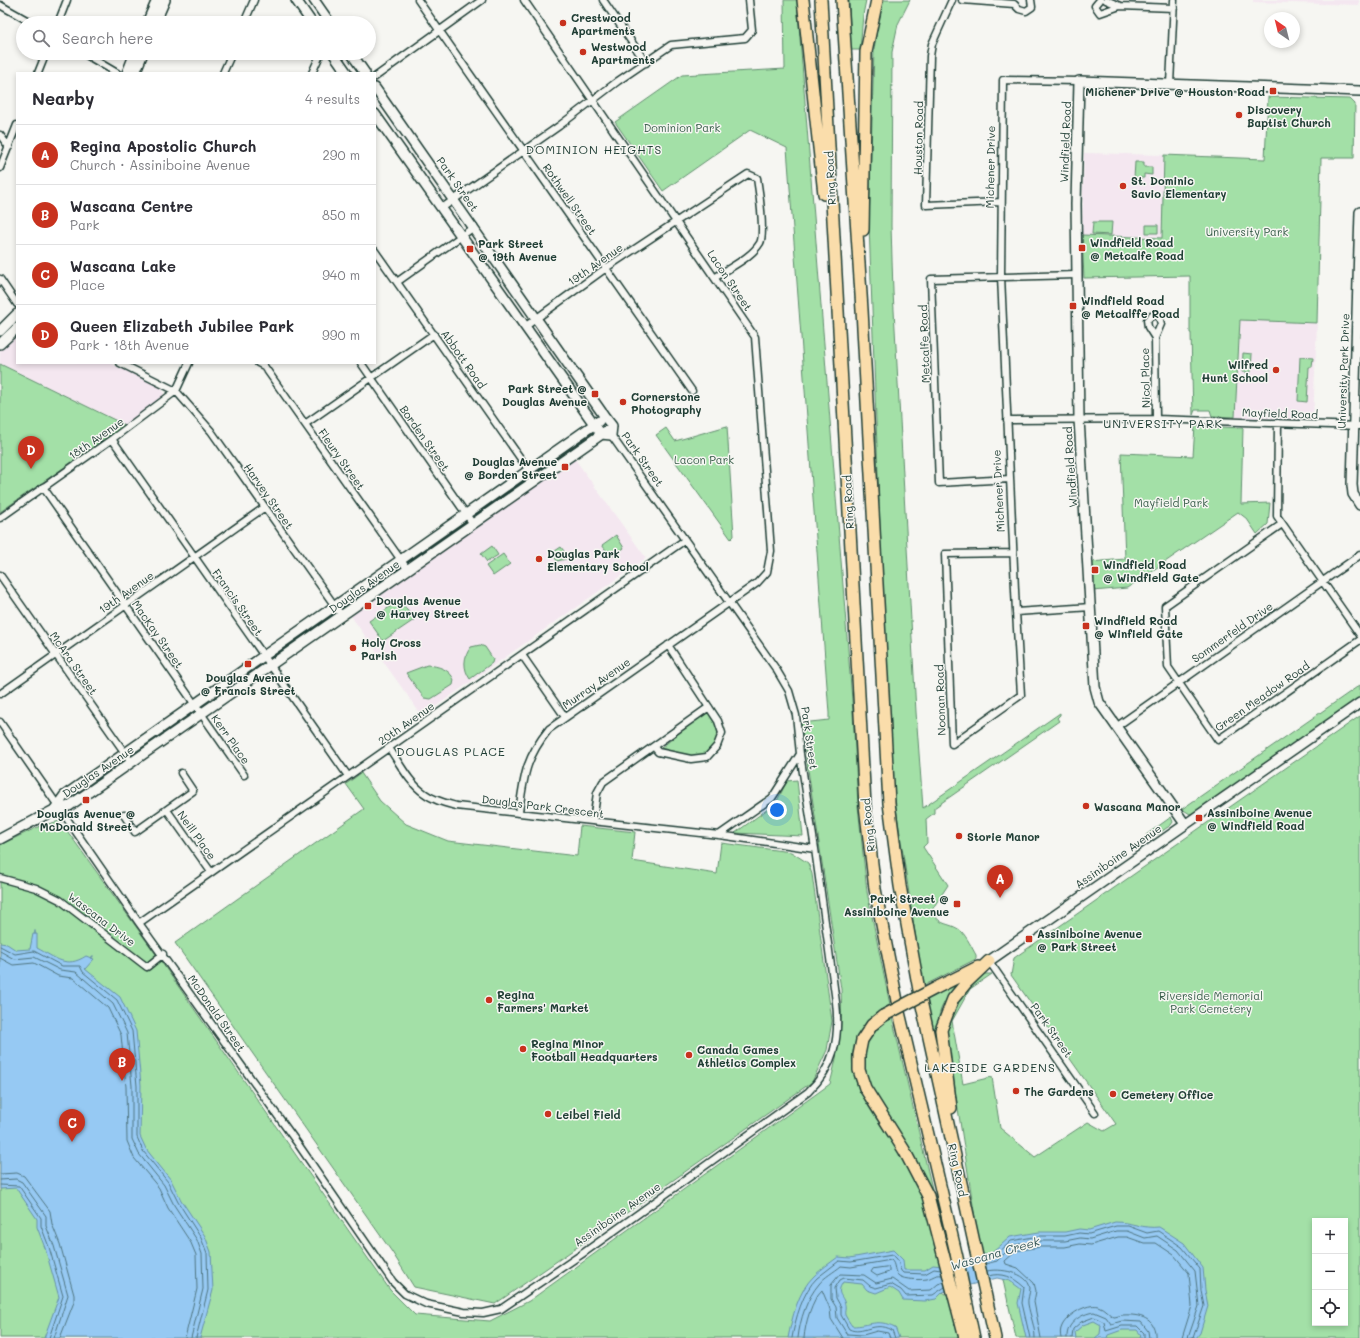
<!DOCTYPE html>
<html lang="en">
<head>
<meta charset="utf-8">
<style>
  :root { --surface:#fff; --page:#f2f2f3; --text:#2b2b33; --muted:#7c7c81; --line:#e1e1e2; --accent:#c8321e }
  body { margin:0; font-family:Mali,sans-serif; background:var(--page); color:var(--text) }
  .controls { position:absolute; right:12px; bottom:12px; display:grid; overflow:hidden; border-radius:0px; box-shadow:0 2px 6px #0003 }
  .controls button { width:36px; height:36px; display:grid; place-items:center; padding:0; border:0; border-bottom:1px solid var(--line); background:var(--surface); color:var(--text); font:20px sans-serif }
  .compass { position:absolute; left:1264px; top:12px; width:36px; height:36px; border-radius:50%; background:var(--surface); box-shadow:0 2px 6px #0003; rotate:325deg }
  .you { position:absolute; left:777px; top:810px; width:14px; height:14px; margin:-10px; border:3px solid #fff; border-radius:50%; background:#1a73e8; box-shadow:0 0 0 6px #1a73e833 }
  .badge { display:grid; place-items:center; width:26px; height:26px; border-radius:50%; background:var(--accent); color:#fff; font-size:13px; font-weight:700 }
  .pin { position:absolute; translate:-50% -33px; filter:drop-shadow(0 1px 2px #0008) }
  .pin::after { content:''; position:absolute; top:21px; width:14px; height:12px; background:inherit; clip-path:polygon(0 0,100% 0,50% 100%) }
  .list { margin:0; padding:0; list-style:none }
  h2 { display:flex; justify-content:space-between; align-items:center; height:52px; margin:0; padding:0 16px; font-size:17px }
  h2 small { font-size:13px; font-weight:400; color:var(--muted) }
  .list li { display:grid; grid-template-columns:26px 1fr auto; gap:12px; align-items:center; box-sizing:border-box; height:60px; padding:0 16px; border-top:1px solid var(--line) }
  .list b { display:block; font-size:15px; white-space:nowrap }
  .list p { margin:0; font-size:13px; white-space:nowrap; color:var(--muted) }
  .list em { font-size:13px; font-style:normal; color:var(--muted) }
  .icon { flex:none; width:22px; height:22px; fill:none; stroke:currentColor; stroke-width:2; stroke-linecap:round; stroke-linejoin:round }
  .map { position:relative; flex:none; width:1360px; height:1338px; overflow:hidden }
  .search { position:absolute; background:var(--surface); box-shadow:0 2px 6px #0003; left:16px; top:16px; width:360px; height:44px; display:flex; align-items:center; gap:10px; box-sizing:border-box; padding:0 14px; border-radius:22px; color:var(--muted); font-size:15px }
  .panel { position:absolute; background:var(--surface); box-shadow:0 2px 6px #0003; left:16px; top:72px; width:360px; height:292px; border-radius:0px }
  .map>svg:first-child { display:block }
</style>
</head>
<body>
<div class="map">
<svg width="1360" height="1338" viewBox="0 0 1360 1338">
  <rect width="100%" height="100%" fill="#f6f6f2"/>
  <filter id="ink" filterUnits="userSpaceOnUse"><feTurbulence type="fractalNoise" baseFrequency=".025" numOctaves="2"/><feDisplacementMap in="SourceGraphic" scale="8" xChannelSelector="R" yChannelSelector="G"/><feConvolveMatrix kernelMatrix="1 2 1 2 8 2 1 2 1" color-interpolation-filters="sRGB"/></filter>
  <g filter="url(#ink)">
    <path fill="#f4e7f0" d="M1253 0H1359V5L1253 2Z
      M1084 153 1164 155 1162 238 1082 235Z
      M1240 320 1317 323 1313 420 1235 417Z
      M17 331V363H110L162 388 164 396 125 425 0 364V346Z
      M575 459 646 558 422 716 351 616Z"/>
    <path fill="#a3e0a7" stroke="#618e6e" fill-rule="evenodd" d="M784 0H797L853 713 858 806 867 892 890 1005 882 1009V1012C875 1017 867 1023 862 1030 837 1065 866 1103 885 1132 898 1152 913 1173 923 1195 932 1215 936 1238 942 1259L939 1260 943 1292 947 1295 950 1294 961 1338H0V845L40 826 60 821 160 960 390 1290 415 1315 490 1321 529 1301 830 1084C839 1049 843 1025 841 989L801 723 829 720V713L787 148 750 130 663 191 615 122 682 75 785 69Z
      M849 0H866L863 15 860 50H851Z
      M881 0H910L898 24 892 52 891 226 893 292 916 712 923 808 1060 713V715L1057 718 1059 721 934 808V813L926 819 927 843 923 847 948 885 933 908C937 928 949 921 961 931 967 937 972 948 976 955V959L923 986 895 801 883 614 869 224 874 50Z
      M1268 97 1350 99 1355 104 1354 158H1321L1317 323 1240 320 1235 417 1212 416 1210 410H1195L1193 415 1191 333H1190V276L1084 278 1082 235 1162 238 1164 155 1265 159Z
      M1135 162H1144V167H1152V175L1144 174V178H1134Z
      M1093 222H1112L1111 235 1092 234Z
      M1146 225H1158V233H1146Z
      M1243 353 1252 354 1251 372H1242Z
      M1300 357 1313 358 1312 367H1309L1307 402 1298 401Z
      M0 364 125 425 0 512Z
      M727 426 734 536 731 539 656 435 666 428 675 441Z
      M1195 426 1243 428 1241 504 1270 503 1268 524 1257 534 1247 519 1238 512 1127 588 1093 591 1091 562 1125 559 1121 453 1193 456Z
      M616 535 624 548 611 557 602 545Z
      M492 546 498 555 487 562 481 554Z
      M561 547 566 554 564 556 566 559 557 561 552 553Z
      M503 554 510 564 493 576 486 566Z
      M400 600 414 620 383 641 369 621Z
      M480 645 485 647 493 659 492 663 470 679C463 669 463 657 471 647Z
      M427 665C438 666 450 669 454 680L453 685 431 699 424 698 406 673Z
      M1360 685V698L1198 812 1190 814 1182 809Z
      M707 710C721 729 722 737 706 755L691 757 661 748Z
      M1360 716V1338H1016L996 1249 992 1253 981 1256 946 1032 954 1003 965 989 984 974H992L970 989 952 1021 963 1084 992 1077 1000 1128 1035 1157 1088 1122 1104 1131 1116 1124 1011 975 1014 958ZM1315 1221H1345V1323H1315Z
      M361 773 380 801 406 824 448 841 577 856 580 826 635 832 632 861 717 874 721 843 791 852 808 863 812 874 832 1021 827 1050 812 1082 638 1205 495 1304 414 1287 392 1252 175 943 364 809 346 784Z
      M797 780 803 836 735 833 776 803 787 781Z
      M1171 817 1173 822 1171 825 1149 840 1146 835Z
      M966 977C957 987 946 997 941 1009 932 1031 945 1080 949 1104L925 1000Z
      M892 1017 933 1193 928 1194 874 1097 862 1067 864 1042 883 1021Z"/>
    <path fill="#96c9f3" stroke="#6691a7" d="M33 934H37V948C56 958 66 969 86 956L94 959 85 969 120 997 136 1031 141 1085 140 1136 146 1149 171 1180 181 1200 205 1236 211 1252 213 1290 200 1338H44L59 1297 45 1248 37 1227V1219L16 1188 0 1189V943L7 944 16 950 30 949Z
      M1115 1222C1132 1222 1143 1229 1159 1227L1184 1243 1203 1268 1205 1290 1208 1306 1200 1333 1196 1338H1140L1141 1335 1137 1330H1122L1108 1335 1107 1338H1095L1100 1334 1101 1325 1094 1321 1083 1325 1075 1332 1076 1338H1026L1018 1303 1021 1289 1010 1281 997 1278 943 1292 936 1299 925 1301 903 1300 899 1293 890 1287 876 1293 867 1290 862 1284 843 1282C835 1295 843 1294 845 1305 846 1309 844 1312 845 1315 847 1319 850 1323 852 1326 871 1326 876 1318 895 1327L899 1338H788C792 1318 798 1291 814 1276 821 1269 830 1263 838 1257L850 1258 893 1250 903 1260 904 1270H925L933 1265 942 1266 992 1253 1010 1237 1039 1232H1065L1079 1229 1089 1230Z"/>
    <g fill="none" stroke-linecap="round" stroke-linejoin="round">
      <path stroke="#4f7580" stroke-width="1" d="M0 946 15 954 34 951 62 966H80L83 972 117 1000 132 1031 137 1086V1137L143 1151 168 1182 178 1202 201 1238 207 1253 208 1290 196 1338
        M0 951 14 959 34 957 60 970 76 972 113 1004 127 1033 132 1086V1139L139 1154 164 1185 174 1205 197 1240 202 1254 203 1289 191 1338
        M0 958 13 965 34 963 58 976 73 978 108 1008 121 1035 126 1087 127 1141 134 1158 159 1188 168 1208 191 1243 196 1255 197 1289 185 1338
        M0 1174 17 1173 24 1176 50 1211 52 1224 60 1244 74 1295V1302L60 1338
        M0 1180 16 1179 22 1182 46 1216V1226L54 1246 68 1295 54 1338
        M0 1185 19 1186 41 1218V1226L49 1247 63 1296 49 1338
        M984 1259 994 1257 1011 1241 1039 1236H1065L1079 1233 1089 1234 1116 1226H1128L1147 1233 1158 1231 1182 1247 1200 1269 1201 1291 1204 1306 1193 1338
        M985 1264 997 1261 1013 1245 1040 1241H1065L1080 1238 1090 1239 1116 1231H1127L1145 1238 1157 1236 1178 1250 1195 1271 1199 1306 1188 1338
        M887 1267 889 1268V1272L877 1276 871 1272 873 1269Z
        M987 1271C999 1268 1028 1272 1030 1288 1030 1294 1027 1299 1028 1304 1030 1316 1035 1326 1035 1338
        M988 1276C1003 1272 1013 1277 1024 1287L1022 1303 1030 1338
        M792 1338C795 1320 803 1291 817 1278 824 1272 832 1267 839 1261L851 1262 892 1255C902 1260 897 1268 903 1273L925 1274 934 1269 941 1270
        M798 1338C800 1319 807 1298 819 1284 824 1277 834 1272 841 1266L851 1267 891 1260C896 1264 893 1272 899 1276 904 1280 921 1280 927 1279 934 1277 935 1274 942 1275
        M804 1338C805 1324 812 1299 822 1290L830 1309 831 1319 843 1338
        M890 1338 888 1333 877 1331 863 1335 847 1334 837 1318 836 1307 831 1299V1285L840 1274 864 1275 876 1283 892 1279 909 1291 931 1290 938 1284 944 1282
        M895 1338 892 1330C874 1320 863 1336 849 1329L841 1315V1307L836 1298 835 1288 840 1280 844 1278 863 1280 870 1286 876 1288 891 1284 901 1290 906 1296 933 1295 945 1287
        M1041 1338 1034 1302 1036 1291 1034 1283 1018 1268 1006 1264 1005 1261 1016 1251 1040 1247H1065L1080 1244 1091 1245 1118 1237H1127L1144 1243H1156L1174 1255 1189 1273 1192 1306 1182 1338
        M1061 1338C1060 1334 1060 1330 1062 1326 1067 1315 1087 1303 1098 1306 1105 1308 1109 1315 1114 1317 1116 1317 1121 1315 1123 1315 1139 1314 1157 1318 1155 1338
        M1067 1338C1066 1323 1081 1314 1094 1312L1106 1317 1111 1324 1122 1321 1141 1322 1148 1331 1149 1338
        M1072 1338 1073 1329 1081 1322 1094 1317 1104 1322 1106 1331 1122 1326H1137L1144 1333V1338"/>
      <path stroke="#6691a7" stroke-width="1.5" d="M35 934V931
        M91 958 93 956"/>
      <g stroke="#1f3d34" stroke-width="9">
        <path id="street" d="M418 0 692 391
          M603 0 646 63
          M952 0 932 44 930 56 926 205 1001 202
          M962 0 1014 4 1019 9 1026 11 1032 7 1031 0
          M1100 0 1095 6 1100 13 1120 6 1174 8
          M1106 0 1120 6
          M0 5 32 23
          M58 23 67 0
          M244 23 254 0
          M83 53 117 73
          M38 73 46 53
          M223 73 232 53
          M312 73 321 53
          M375 77 482 0
          M1170 84 1174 0
          M0 135 9 147
          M0 168 17 125
          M442 208 559 126 618 81 671 45 745 38 752 30 749 0
          M375 251 535 479
          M0 279 17 304
          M397 282 474 227
          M526 326 606 268 748 174 757 178C759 190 765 234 760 243 751 258 730 267 716 277
          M1155 338 1148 327 1147 320 1153 315 1159 317 1161 324 1155 338 1156 419
          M120 363 176 391 211 431 342 616
          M258 363 264 366 408 570
          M361 363 473 524
          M1007 420 1156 419 1360 426
          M1278 423 1277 516 1360 635
          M305 424 434 334
          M112 439 348 776
          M1010 479 939 483 931 279 1076 275
          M43 487 244 775
          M0 518 112 439 176 391 189 363
          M1282 524 1165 606 1168 667 1218 740 1360 640
          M1013 553 945 554 952 744 1021 695 1016 612 1001 276 1003 80 1079 81
          M0 575 132 763
          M1016 612 1091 607
          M522 655 565 717
          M0 694 265 507
          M0 722 139 923 298 1144 393 1282 405 1294 426 1304 464 1312 483 1313 501 1309 582 1254 808 1092C835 1066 840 1038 836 1002L815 849 800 754 796 715 789 691 776 669 611 435
          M1116 727 1360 555
          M654 747 658 752 691 759 707 757 717 746 722 733 718 721 668 645
          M389 748C399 762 409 783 424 793 433 800 445 803 456 806L719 835 815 849
          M167 810 211 872
          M519 812C524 776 525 759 549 729L757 583 767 572 771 551 755 337 524 0
          M124 815 135 832 193 791 181 773
          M593 821 597 793 603 782 709 707
          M719 835 772 798 800 754
          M0 878 36 888 60 900 147 967 163 954
          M139 923 685 540
          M989 961 1095 1113"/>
      </g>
      <g stroke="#1f3d34" stroke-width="12">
        <path id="secondary" d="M296 0 312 23
          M314 0 330 23
          M147 23 157 0
          M155 23 165 0
          M333 53 347 73
          M351 53 365 73
          M127 73 135 53
          M135 73 143 53
          M375 88 605 417 612 426 611 435 601 434 375 114
          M1360 212 1352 485 1353 494 1360 505
          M0 331 17 314
          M0 344 17 328
          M54 810 64 796 599 421
          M1185 824 1099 702 1095 687 1079 419 1076 204 1079 81 1360 91
          M0 839 54 810 69 806 606 431
          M989 961 1360 703"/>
      </g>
      <g stroke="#1f3d34" stroke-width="14">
        <path id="highway" d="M803 0 824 194
          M821 0 865 805 875 889 897 1001
          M842 0 862 310 889 803 900 886 919 990
          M863 230 866 52 877 0
          M936 988 978 967
          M921 1001 995 1338
          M899 1012 956 1253 974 1338
          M883 1016 872 1025 862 1040 859 1055V1070L865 1088 904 1150 928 1196 965 1338
          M951 1108 941 1030 953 999 966 983 989 961"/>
      </g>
      <use href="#street" stroke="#f6f6f2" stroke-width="6"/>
      <use href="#secondary" stroke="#f6f6f2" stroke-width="9"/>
      <use href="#highway" stroke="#faddab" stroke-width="11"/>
      <g stroke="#1f3d34" stroke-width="14" stroke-linecap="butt">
        <path id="highway-bridge" d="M883 1016 936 988"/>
      </g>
      <use href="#highway-bridge" stroke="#faddab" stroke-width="11"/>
    </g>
  </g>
  <g fill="#c8321e" stroke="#f6f6f2" stroke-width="1.5">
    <circle cx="563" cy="23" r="4"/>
    <circle cx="583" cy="52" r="4"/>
    <rect x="1269" y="87" width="8" height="8" rx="2"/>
    <circle cx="1239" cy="115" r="4"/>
    <circle cx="1123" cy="186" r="4"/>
    <rect x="1078" y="244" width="8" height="8" rx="2"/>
    <rect x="466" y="245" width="8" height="8" rx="2"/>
    <rect x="1069" y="302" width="8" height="8" rx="2"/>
    <circle cx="1276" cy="370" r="4"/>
    <rect x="591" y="390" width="8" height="8" rx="2"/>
    <circle cx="623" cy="402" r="4"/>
    <rect x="561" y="463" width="8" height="8" rx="2"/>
    <circle cx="539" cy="559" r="4"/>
    <rect x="1091" y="566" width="8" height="8" rx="2"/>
    <rect x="364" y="602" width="8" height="8" rx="2"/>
    <rect x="1082" y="622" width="8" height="8" rx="2"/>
    <circle cx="353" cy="648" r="4"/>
    <rect x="244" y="660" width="8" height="8" rx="2"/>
    <rect x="82" y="796" width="8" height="8" rx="2"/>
    <circle cx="1086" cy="806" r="4"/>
    <rect x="1195" y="814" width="8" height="8" rx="2"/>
    <circle cx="959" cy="836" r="4"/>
    <rect x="953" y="900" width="8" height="8" rx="2"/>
    <rect x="1025" y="935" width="8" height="8" rx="2"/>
    <circle cx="489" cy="1000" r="4"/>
    <circle cx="523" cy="1049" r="4"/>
    <circle cx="689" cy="1055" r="4"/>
    <circle cx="1016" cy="1091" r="4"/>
    <circle cx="1113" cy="1094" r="4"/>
    <circle cx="548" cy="1114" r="4"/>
  </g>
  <g text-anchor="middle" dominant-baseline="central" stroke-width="3" stroke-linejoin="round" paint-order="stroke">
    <g font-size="11" font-weight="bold" fill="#1f3d34" stroke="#f6f6f2" text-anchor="start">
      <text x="571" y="17">Crestwood<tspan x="571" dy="13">Apartments</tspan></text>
      <text x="591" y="46">Westwood<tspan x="591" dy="13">Apartments</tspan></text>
      <text x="1265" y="91" text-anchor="end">Michener Drive @ Houston Road</text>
      <text x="1247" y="109">Discovery<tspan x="1247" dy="13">Baptist Church</tspan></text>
      <text x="1131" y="180">St. Dominic<tspan x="1131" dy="13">Savio Elementary</tspan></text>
      <text x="1090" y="242">Windfield Road<tspan x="1090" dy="13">@ Metcalfe Road</tspan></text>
      <text x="478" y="243">Park Street<tspan x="478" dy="13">@ 19th Avenue</tspan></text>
      <text x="1081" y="300">Windfield Road<tspan x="1081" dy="13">@ Metcalffe Road</tspan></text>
      <text x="1268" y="364" text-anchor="end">Wilfred<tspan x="1268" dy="13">Hunt School</tspan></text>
      <text x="587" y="388" text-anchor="end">Park Street @<tspan x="587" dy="13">Douglas Avenue</tspan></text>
      <text x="631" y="396">Cornerstone<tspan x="631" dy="13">Photography</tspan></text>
      <text x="557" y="461" text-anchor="end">Douglas Avenue<tspan x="557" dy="13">@ Borden Street</tspan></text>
      <text x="547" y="553">Douglas Park<tspan x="547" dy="13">Elementary School</tspan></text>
      <text x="1103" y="564">Windfield Road<tspan x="1103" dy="13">@ Windfield Gate</tspan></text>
      <text x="376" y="600">Douglas Avenue<tspan x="376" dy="13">@ Harvey Street</tspan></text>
      <text x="1094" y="620">Windfield Road<tspan x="1094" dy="13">@ Winfield Gate</tspan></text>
      <text x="361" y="642">Holy Cross<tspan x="361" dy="13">Parish</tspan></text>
      <text x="248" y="677" text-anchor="middle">Douglas Avenue<tspan x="248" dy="13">@ Francis Street</tspan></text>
      <text x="1094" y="806">Wascana Manor</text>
      <text x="1207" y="812">Assiniboine Avenue<tspan x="1207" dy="13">@ Windfield Road</tspan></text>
      <text x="86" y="813" text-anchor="middle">Douglas Avenue @<tspan x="86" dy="13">McDonald Street</tspan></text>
      <text x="967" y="836">Storie Manor</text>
      <text x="949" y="898" text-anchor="end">Park Street @<tspan x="949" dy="13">Assiniboine Avenue</tspan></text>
      <text x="1037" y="933">Assiniboine Avenue<tspan x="1037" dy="13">@ Park Street</tspan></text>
      <text x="497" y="994">Regina<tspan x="497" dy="13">Farmers' Market</tspan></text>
      <text x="531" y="1043">Regina Minor<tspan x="531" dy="13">Football Headquarters</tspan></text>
      <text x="697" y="1049">Canada Games<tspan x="697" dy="13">Athletics Complex</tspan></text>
      <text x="1024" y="1091">The Gardens</text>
      <text x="1121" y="1094">Cemetery Office</text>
      <text x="556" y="1114">Leibel Field</text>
    </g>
    <g font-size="11" fill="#395e4b" stroke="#f6f6f2">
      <text x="682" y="127">Dominion Park</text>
      <text x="1247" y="231">University Park</text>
      <text x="704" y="459">Lacon Park</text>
      <text x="1171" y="502">Mayfield Park</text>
      <text x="1211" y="995">Riverside Memorial<tspan x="1211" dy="13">Park Cemetery</tspan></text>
    </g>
    <g font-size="11" fill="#1f3d34" stroke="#f6f6f2">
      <text transform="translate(918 138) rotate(-89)">Houston Road</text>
      <text transform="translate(1065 142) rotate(-88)">Windfield Road</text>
      <text transform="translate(990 167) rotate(-89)">Michener Drive</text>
      <text transform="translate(830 178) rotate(-93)">Ring Road</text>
      <text transform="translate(458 184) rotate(55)">Park Street</text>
      <text transform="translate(570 199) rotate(55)">Rothwell Street</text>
      <text transform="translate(595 264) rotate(-35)">19th Avenue</text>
      <text transform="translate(730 280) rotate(56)">Lacon Street</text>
      <text transform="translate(924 344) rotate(-92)">Metcalfe Road</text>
      <text transform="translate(464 359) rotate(55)">Abbott Road</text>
      <text transform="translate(1343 371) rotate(-88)">University Park Drive</text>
      <text transform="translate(1145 378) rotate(-91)">Nicol Place</text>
      <text transform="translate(1280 413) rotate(2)">Mayfield Road</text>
      <text transform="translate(96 438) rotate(-35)">18th Avenue</text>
      <text transform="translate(425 438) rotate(55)">Borden Street</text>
      <text transform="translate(342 459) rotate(55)">Fleury Street</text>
      <text transform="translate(643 459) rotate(55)">Park Street</text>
      <text transform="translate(1070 467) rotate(-94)">Windfield Road</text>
      <text transform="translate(998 491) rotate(-93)">Michener Drive</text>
      <text transform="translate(269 496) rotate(55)">Harvey Street</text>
      <text transform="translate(848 502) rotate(-93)">Ring Road</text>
      <text transform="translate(364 586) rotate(-35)">Douglas Avenue</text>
      <text transform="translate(126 592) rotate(-35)">19th Avenue</text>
      <text transform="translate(238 602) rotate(55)">Francis Street</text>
      <text transform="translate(1232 632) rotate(-35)">Sommerfeld Drive</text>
      <text transform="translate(158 634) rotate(55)">MacKay Street</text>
      <text transform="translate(74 663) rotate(55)">McAra Street</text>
      <text transform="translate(596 683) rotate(-35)">Murray Avenue</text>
      <text transform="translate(1262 696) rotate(-35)">Green Meadow Road</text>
      <text transform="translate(940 700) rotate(-92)">Noonan Road</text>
      <text transform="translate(406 723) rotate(-35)">20th Avenue</text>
      <text transform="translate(810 738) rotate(82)">Park Street</text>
      <text transform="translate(231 739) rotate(55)">Kerr Place</text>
      <text transform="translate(98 771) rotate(-34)">Douglas Avenue</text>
      <text transform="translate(543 806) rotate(7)">Douglas Park Crescent</text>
      <text transform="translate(868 825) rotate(-96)">Ring Road</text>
      <text transform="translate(197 835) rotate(54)">Neill Place</text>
      <text transform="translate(1118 856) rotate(-35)">Assiniboine Avenue</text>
      <text transform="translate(102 919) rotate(37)">Wascana Drive</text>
      <text transform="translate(217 1013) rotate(55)">McDonald Street</text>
      <text transform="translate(1052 1030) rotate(55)">Park Street</text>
      <text transform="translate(958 1170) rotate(78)">Ring Road</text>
      <text transform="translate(617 1214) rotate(-35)">Assiniboine Avenue</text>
    </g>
    <g font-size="12" letter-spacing="1" fill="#1f3d34" stroke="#f6f6f2">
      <text x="594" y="149">DOMINION HEIGHTS</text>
      <text x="1163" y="423">UNIVERSITY PARK</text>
      <text x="451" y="751">DOUGLAS PLACE</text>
      <text x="990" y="1067">LAKESIDE GARDENS</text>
    </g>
    <g font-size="12" font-style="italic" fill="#37595a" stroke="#f6f6f2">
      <text transform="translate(995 1253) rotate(-16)">Wascana Creek</text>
    </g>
  </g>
</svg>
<div class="controls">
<button>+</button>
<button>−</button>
<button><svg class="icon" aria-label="locate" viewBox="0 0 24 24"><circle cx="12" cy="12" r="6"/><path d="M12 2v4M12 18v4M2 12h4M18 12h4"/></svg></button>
</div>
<svg class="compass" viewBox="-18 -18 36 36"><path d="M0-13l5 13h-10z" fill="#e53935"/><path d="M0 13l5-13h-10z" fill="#7c7c81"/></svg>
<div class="you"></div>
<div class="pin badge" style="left:1000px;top:898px">A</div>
<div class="pin badge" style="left:122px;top:1081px">B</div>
<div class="pin badge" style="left:72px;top:1142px">C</div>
<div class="pin badge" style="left:31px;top:469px">D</div>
<div class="search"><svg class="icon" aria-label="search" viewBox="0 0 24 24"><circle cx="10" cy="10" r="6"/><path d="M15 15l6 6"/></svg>Search here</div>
<section class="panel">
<h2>Nearby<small>4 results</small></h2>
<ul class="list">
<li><span class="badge">A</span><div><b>Regina Apostolic Church</b><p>Church · Assiniboine Avenue</p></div><em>290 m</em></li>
<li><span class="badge">B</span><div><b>Wascana Centre</b><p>Park</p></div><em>850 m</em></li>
<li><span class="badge">C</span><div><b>Wascana Lake</b><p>Place</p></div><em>940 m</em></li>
<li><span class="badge">D</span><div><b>Queen Elizabeth Jubilee Park</b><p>Park · 18th Avenue</p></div><em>990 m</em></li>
</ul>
</section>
</div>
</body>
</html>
